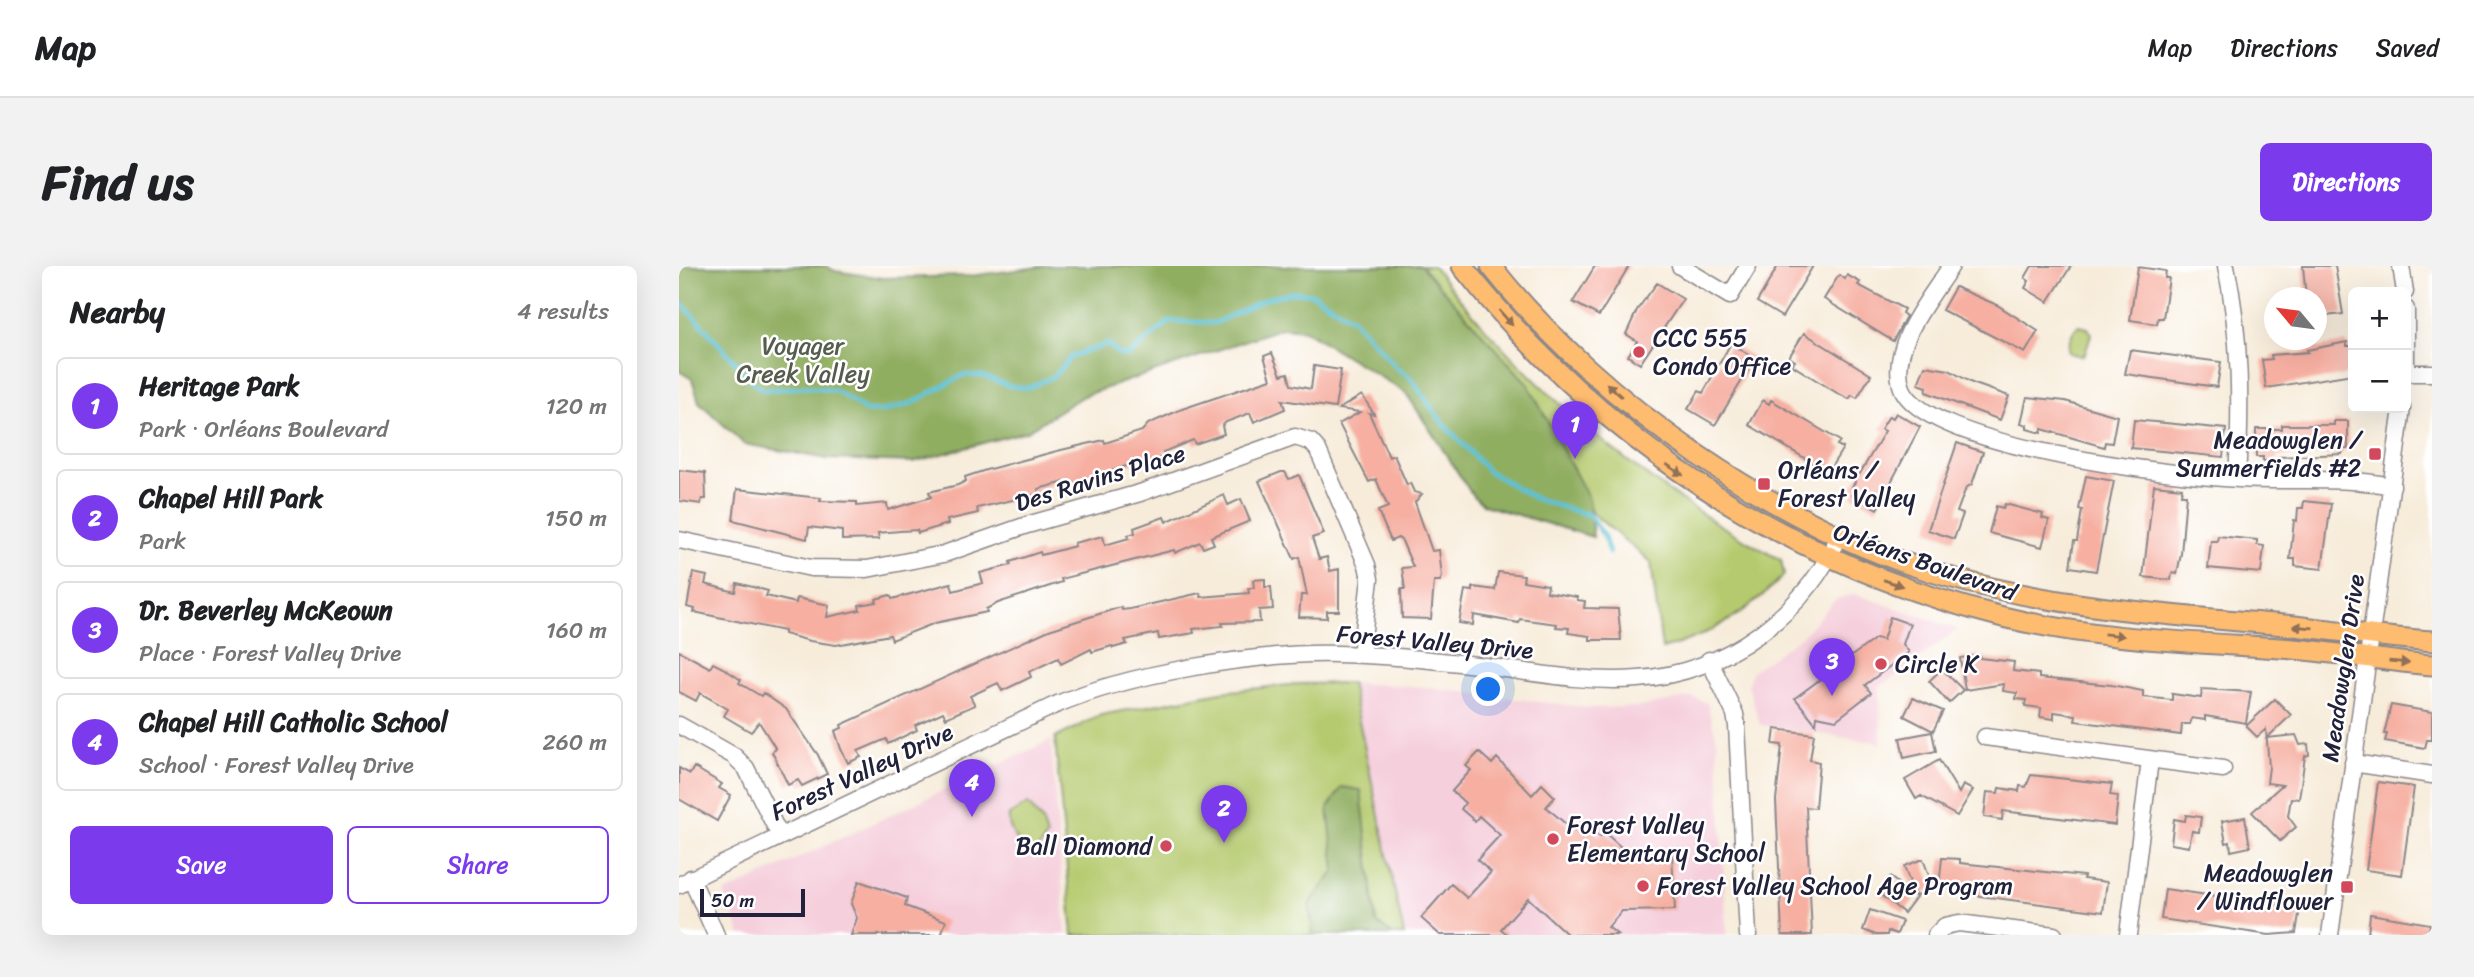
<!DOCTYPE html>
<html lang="en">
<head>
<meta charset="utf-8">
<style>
  :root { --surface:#fff; --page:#f2f2f2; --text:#202124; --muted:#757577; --line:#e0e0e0; --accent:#7c3aed }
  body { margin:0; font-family:Sriracha,sans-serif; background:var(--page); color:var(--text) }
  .controls { position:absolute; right:21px; top:21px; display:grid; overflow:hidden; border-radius:10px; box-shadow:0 7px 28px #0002 }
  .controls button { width:63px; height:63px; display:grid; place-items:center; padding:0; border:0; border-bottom:2px solid var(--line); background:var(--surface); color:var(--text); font:35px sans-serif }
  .compass { position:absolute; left:1585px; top:21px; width:63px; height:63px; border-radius:50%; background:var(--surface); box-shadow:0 7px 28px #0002; rotate:299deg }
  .scale { position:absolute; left:21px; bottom:18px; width:105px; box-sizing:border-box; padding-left:7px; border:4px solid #22223b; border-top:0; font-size:19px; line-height:24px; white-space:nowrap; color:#22223b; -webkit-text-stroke:5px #fff; paint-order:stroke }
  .you { position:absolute; left:810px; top:424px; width:24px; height:24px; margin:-18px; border:5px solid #fff; border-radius:50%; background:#1a73e8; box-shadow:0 0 0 10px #1a73e833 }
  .badge { display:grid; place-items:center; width:46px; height:46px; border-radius:50%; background:var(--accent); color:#fff; font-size:23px; font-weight:700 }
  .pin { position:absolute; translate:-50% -58px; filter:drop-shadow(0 2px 4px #0008) }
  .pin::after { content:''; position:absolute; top:37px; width:24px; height:21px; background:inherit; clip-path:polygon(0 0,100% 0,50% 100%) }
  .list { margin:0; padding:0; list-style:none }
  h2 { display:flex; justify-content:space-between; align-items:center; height:91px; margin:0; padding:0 28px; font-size:30px }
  h2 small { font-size:23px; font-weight:400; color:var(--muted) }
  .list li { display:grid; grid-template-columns:46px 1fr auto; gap:21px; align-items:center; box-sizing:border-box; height:98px; margin:0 14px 14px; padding:0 14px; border:2px solid var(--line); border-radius:10px }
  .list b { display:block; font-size:26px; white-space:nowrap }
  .list p { margin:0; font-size:23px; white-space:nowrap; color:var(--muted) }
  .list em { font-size:23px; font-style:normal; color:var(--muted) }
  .actions { display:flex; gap:14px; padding:21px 28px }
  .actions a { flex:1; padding:16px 0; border:2px solid var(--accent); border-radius:10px; text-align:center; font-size:24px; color:var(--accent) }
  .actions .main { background:var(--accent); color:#fff }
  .map { position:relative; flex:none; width:1753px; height:669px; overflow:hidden; border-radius:10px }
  header { display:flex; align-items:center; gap:42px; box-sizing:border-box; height:98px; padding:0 35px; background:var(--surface); border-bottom:2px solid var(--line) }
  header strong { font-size:33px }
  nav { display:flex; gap:38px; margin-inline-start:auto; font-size:24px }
  .intro { display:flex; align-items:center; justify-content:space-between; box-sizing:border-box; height:168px; padding:0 42px }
  h1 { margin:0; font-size:49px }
  .button { padding:18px 32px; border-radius:10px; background:var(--accent); color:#fff; font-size:24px; font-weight:700 }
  main { display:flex; gap:42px; padding:0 42px }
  aside { flex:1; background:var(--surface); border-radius:10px; box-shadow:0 7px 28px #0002 }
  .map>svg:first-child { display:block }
</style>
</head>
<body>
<header>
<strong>Map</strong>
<nav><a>Map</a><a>Directions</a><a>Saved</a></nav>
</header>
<div class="intro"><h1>Find us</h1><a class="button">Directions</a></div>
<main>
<aside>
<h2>Nearby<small>4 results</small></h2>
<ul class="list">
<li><span class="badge">1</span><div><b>Heritage Park</b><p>Park · Orléans Boulevard</p></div><em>120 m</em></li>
<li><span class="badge">2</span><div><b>Chapel Hill Park</b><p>Park</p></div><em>150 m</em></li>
<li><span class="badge">3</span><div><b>Dr. Beverley McKeown</b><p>Place · Forest Valley Drive</p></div><em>160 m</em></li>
<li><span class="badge">4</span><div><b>Chapel Hill Catholic School</b><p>School · Forest Valley Drive</p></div><em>260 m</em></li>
</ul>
<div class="actions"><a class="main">Save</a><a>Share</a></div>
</aside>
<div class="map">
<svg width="1753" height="669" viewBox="0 0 1753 669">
  <rect width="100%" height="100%" fill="#fff"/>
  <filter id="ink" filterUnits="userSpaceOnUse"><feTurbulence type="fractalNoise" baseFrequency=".0143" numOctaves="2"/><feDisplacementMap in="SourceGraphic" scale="14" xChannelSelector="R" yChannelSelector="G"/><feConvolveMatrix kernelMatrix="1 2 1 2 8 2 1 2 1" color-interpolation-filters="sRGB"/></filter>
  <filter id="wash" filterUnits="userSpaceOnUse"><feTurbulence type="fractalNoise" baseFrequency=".00686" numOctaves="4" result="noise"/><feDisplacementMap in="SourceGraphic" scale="28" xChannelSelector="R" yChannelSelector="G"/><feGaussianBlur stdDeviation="1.57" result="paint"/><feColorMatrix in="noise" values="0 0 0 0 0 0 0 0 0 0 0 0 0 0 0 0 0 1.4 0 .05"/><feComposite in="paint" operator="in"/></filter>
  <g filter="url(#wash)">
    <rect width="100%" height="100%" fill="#f7ecda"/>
    <path fill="#f5cfdc" d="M1176 328 1279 363 1201 421 1202 477 1081 459 1069 419 1073 405 1123 370 1157 333Z
      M672 417 743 421 911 442 962 441 1013 431 1028 437 1038 474 1048 669H725Z
      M372 474 387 669H62L45 627Z"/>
    <path fill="#b5ca6e" stroke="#6c7654" stroke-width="2" d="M633 0H754C850 123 964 221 1102 294L1105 309C1071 345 1031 370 983 383L972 296 789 144Z
      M1399 60 1409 62 1412 68 1406 88 1402 90 1390 87C1387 80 1393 65 1399 60Z
      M672 417 725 669H394L376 472 422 449 542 426 620 418Z
      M349 538 363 555 368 570 360 582 348 586C339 575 328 564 330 549Z"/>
    <path fill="#90ae61" stroke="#59684e" stroke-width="2" d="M0 0H147L156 5 203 12 291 10 367 0H742L849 118 910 233 914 271 805 239 794 230 727 127 625 64 603 62 404 130 348 165 234 196 148 193 65 178 20 136 13 113 0 105Z
      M663 521 682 524 697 656 714 669H634L630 638 656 605 649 542Z"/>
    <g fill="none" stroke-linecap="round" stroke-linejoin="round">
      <path stroke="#5ac2d7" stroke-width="4.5" d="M0 34 77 119 85 124 128 121 157 125 187 145H204L233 137 284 109 304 110 331 120 349 122 375 110 393 90 429 78 440 89 449 90 491 55 536 57 588 32 616 26 634 28 674 53 717 101 731 111 762 155 809 205 857 233 910 249 925 270 930 287"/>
    </g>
    <g id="blocks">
      <path fill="#f6afa1" d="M916 0H950L920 50 894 36Z
        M1099 0H1134L1103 51 1078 36Z
        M1353 0H1392L1369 36 1346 22 1350 15 1346 12Z
        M1624 0H1656L1664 48 1637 51V32H1627Z
        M1459 1 1487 5 1486 12H1490L1484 52H1479L1478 58 1451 54Z
        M1160 9 1166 13 1168 9 1181 16 1179 19 1225 43 1223 47 1227 50 1214 75 1145 33Z
        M978 17 1004 33 961 98 949 90 958 75 947 68 958 44Z
        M1276 21 1318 39 1359 65 1346 87 1263 44Z
        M1125 67 1192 109 1178 132 1173 129 1170 133 1158 127 1113 99 1116 95 1110 91Z
        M1668 76V80H1674V108L1587 122 1583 94 1593 93 1592 89 1629 86 1628 84Z
        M1052 77 1076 93 1036 159 1009 143 1020 125 1024 127Z
        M1451 84 1542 96 1538 121 1446 108Z
        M593 87 602 109 609 107 612 119 632 123 635 100 662 104 656 142 603 134 606 143 575 156 571 147 547 156 543 160 545 168 516 178 514 174 484 186 486 190 473 195 457 200 456 197 391 219 390 215 359 223 360 228 298 242 299 247 268 254 269 258 239 267 238 264 221 265 199 267 200 273 163 274V265L130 261 128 273 54 254 58 223 142 232 141 235 178 236V240L208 237 209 244 252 231 250 226 279 219 287 215 286 211 307 204 378 185 425 174 426 177 463 165 469 158 503 143 592 113 585 90Z
        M1246 100 1270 104 1293 117 1330 130 1321 154 1247 126 1248 121 1239 118Z
        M683 129 695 148 690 147 710 191 715 189 728 219 731 217 735 226 743 228 736 236 753 285 760 284 763 311 761 315H755L752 353 723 352 722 323H726L723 302 734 301 723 275 719 272 712 275 699 245 709 241 697 213 690 216 660 158 681 146 660 143Z
        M1348 131 1386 135 1438 150 1433 177 1426 176 1425 181 1363 163 1362 167 1348 163V159L1342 157Z
        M1084 134 1090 138 1092 134 1161 175 1158 179 1164 182 1149 206 1070 159Z
        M1217 147 1241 161 1198 243 1173 229 1177 223 1173 221 1206 165 1202 163 1210 150 1214 152Z
        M1455 154 1547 163 1544 191 1452 182Z
        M1655 155H1669V183H1664L1663 188 1599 191V195H1584V191H1577V163H1603V159H1655Z
        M1278 177 1304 186 1293 218 1287 222 1278 246 1284 248 1275 273 1249 264Z
        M0 204 26 207 27 233H23L22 238 0 235Z
        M602 206H606L610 213 620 209 645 268 633 272 640 293 648 291 651 305 660 303V345H648V352L620 351 622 329H628L620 291 615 293 580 215Z
        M1407 210 1435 215 1417 305 1391 301 1395 275H1398L1403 244 1400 243Z
        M1475 219 1503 222 1502 229H1507L1502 288 1498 308 1493 307 1492 314 1464 311Z
        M545 229 549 239 562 233 571 255 532 271 535 278 524 282 521 276 496 287 495 284 382 313 383 316 319 337 307 343 308 346 256 357 213 374 211 369 157 379 131 375 105 368V365L15 346 16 343 8 341 14 307 28 310 26 318 56 326 58 317 89 325 87 330 117 337 118 332 150 339 148 351 181 344 180 339 198 336 197 333 211 329 213 333 272 317 274 325 304 317 301 307 332 299 331 296 361 286 362 289 396 280 395 277 424 270 426 279 450 272 449 269 456 267 455 262 485 251 487 256Z
        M1625 235 1652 238 1643 303 1616 300V293H1611L1615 254 1618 255 1619 242H1624Z
        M1326 238 1364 248 1363 252 1370 254 1363 281 1310 267 1317 240 1324 242Z
        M1539 270 1578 274V279L1585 280 1582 307 1529 302 1532 275H1538Z
        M819 306 845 309 844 315 869 319 868 326 898 331V334L906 335 905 342 939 343 942 374H911V370L889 367 890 362 877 361 878 358 841 353 840 357 795 349 794 359 780 357 786 324 794 325V321L816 324Z
        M586 313V321H592L594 343 580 344 581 356 543 357 544 360 514 363 515 367 480 373 479 367 446 374 448 378 434 382 433 380 413 386 412 383 382 398 379 392 350 406 352 411 323 425 319 417 291 430 296 439 280 446 267 452 264 446 236 459 238 464 209 478 207 473 179 485 182 491 169 497 162 483 156 465 163 462 162 459 370 364 442 341 443 344 451 343 521 327 522 331 570 327 569 322H575L574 314Z
        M1211 351 1231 358 1224 378 1230 386 1186 419 1192 427 1157 454 1138 450 1137 458 1116 432 1197 372 1204 374Z
        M0 385 31 402 34 397 44 402 62 414 60 417 82 430 84 427 107 443 139 489 148 508 123 520 119 514 109 519 93 486 97 483 80 456 72 466 45 450 49 443 21 427 17 435 0 426Z
        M1300 389 1301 392 1335 396 1334 405 1360 408V412L1432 419 1464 425V431L1493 434V428L1522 432 1523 423 1572 426 1567 457 1526 450V454L1513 452 1511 458H1503L1502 469 1396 455 1397 449 1375 446V453L1361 451 1362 442 1346 440 1347 434 1337 433 1338 427 1324 425 1325 418 1286 424 1281 392Z
        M1263 403 1284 424 1270 437 1250 415Z
        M1234 432 1264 445 1254 465 1225 450Z
        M1596 433 1612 449 1588 472 1617 469 1621 479 1629 478 1630 489 1626 490 1620 533 1612 532 1609 550 1617 561 1601 575 1573 546 1603 519 1588 517 1590 501 1587 463 1578 471 1567 460Z
        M1712 439 1753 446V474H1748L1746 482 1706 475 1708 468H1705Z
        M1096 463 1135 468 1131 494 1140 496 1136 542 1127 541 1133 669H1103L1097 534 1103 479 1094 478Z
        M1253 466 1257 485 1225 492 1221 472Z
        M800 486 813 498 818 492 853 529 863 518 876 531 867 541 895 565 901 557 921 571 925 566 953 591 993 587 996 644 943 645 929 661 939 669H889L849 632 822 663 829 669H761L742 652 772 618 788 632 812 606 798 594 821 569 800 550 796 555 782 543 786 537 773 525 792 504 787 500Z
        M1260 494 1280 527 1284 519 1294 524 1278 550 1242 530 1237 533 1226 514Z
        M15 501 43 518 40 522 52 529 38 555 0 533V502L11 508Z
        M1352 509 1433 518 1431 529 1439 530 1436 559 1324 545 1323 554 1305 551 1308 526 1319 527 1320 522 1340 525 1341 520 1347 521Z
        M1699 516 1735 521 1723 609 1687 604Z
        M1507 549 1522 551 1520 566 1513 565 1510 581 1492 578 1495 553 1506 555Z
        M1566 551 1571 581 1552 585 1551 576 1547 577 1543 555Z
        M1263 592 1281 593V597L1405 610 1404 613 1428 616 1424 646 1285 628 1286 624 1260 621Z
        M1244 593 1255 623 1236 630 1225 600Z
        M1211 611 1237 631 1225 647 1199 627Z
        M180 615 228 632 226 640 267 655 262 669H172L178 652 172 638Z
        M1486 623 1621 642 1618 661 1617 667 1590 669 1482 653Z
        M1191 644 1223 655 1218 668 1209 665 1208 669H1197L1184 664Z
        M1691 648 1751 658 1750 669H1689Z"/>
    </g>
  </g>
  <g filter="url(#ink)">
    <use href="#blocks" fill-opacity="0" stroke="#8c878a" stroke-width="2"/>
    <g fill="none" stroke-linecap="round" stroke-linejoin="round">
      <g stroke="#8c878a" stroke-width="19">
        <path id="minor" d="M1001 0 1051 30 1069 0
          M1272 0C1252 32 1211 78 1222 119 1238 181 1501 210 1560 213 1611 216 1662 210 1713 220
          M1547 0C1562 70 1562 142 1558 213
          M1722 0 1726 26
          M1727 43V100
          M1727 107H1753
          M0 274 132 302 188 303 265 288 348 259 461 227 616 171 632 176 639 184 688 299 691 313 682 389
          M1030 394 1056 448 1058 460 1069 669
          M0 459 55 490 67 502 101 570
          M1306 471 1544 503
          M1674 497 1753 509
          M12 612 37 669
          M0 619 374 440C447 408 578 386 659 388 708 389 757 394 806 400 856 407 908 417 959 413 1046 407 1125 349 1160 270
          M1257 669 1266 660 1280 657 1375 669
          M1449 669 1471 494
          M1651 669 1723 142"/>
      </g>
      <g stroke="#8c878a" stroke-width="23">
        <path id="major" d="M783 0C921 174 1108 298 1324 351 1414 373 1509 376 1601 382 1652 385 1702 395 1753 399
          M812 0C920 137 1102 263 1270 311 1376 341 1486 349 1595 358 1648 363 1700 371 1753 375"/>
      </g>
      <use href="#minor" stroke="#fff" stroke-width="16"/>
      <use href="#major" stroke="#febc70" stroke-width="19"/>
    </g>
    <defs><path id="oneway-solid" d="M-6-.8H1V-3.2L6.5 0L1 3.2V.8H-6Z" transform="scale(1.75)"/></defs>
    <g fill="#906f56">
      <use href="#oneway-solid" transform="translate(827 52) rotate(49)"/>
      <use href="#oneway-solid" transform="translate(935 124) rotate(-138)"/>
      <use href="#oneway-solid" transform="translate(996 204) rotate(34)"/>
      <use href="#oneway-solid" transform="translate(1214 317) rotate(19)"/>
      <use href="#oneway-solid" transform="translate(1624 361) rotate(-175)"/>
      <use href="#oneway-solid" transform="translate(1435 369) rotate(6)"/>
      <use href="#oneway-solid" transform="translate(1720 396) rotate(5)"/>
    </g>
  </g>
  <g fill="#d1495b" stroke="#fff" stroke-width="2.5">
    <circle cx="960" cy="86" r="7"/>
    <rect x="1689" y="181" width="14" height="14" rx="3.5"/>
    <rect x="1078" y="211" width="14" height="14" rx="3.5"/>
    <circle cx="1202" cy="398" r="7"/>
    <circle cx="874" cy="573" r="7"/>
    <circle cx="487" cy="580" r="7"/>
    <circle cx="964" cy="620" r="7"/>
    <rect x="1661" y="614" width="14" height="14" rx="3.5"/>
  </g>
  <g text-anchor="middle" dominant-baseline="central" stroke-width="5" stroke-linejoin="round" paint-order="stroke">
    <g font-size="24" fill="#22223b" stroke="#fff" text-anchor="start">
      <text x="974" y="72">CCC 555<tspan x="974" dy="28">Condo Office</tspan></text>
      <text x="1682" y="174" text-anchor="end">Meadowglen /<tspan x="1682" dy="28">Summerfields #2</tspan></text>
      <text x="1099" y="204">Orléans /<tspan x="1099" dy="28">Forest Valley</tspan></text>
      <text x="1216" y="398">Circle K</text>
      <text x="888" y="559">Forest Valley<tspan x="888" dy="28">Elementary School</tspan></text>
      <text x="473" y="580" text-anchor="end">Ball Diamond</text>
      <text x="1654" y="607" text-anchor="end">Meadowglen<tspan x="1654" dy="28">/ Windflower</tspan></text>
      <text x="978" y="620">Forest Valley School Age Program</text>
    </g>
    <g font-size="24" fill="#555d4d" stroke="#fff">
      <text x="124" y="80">Voyager<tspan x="124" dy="28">Creek Valley</tspan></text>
    </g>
    <g font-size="24" fill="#22223b" stroke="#fff">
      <text transform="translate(421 212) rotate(-17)">Des Ravins Place</text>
      <text transform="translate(1246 296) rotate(19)">Orléans Boulevard</text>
      <text transform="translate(756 376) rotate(5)">Forest Valley Drive</text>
      <text transform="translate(1664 402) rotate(-82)">Meadowglen Drive</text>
      <text transform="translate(183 506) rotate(-25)">Forest Valley Drive</text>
    </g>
  </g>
</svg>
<div class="controls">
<button>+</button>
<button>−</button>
</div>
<svg class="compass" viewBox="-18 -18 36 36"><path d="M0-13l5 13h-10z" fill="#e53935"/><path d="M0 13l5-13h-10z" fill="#757577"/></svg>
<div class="scale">50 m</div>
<div class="you"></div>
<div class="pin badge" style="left:896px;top:193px">1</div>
<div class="pin badge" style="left:545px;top:577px">2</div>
<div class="pin badge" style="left:1153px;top:430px">3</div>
<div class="pin badge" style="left:293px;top:551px">4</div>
</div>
</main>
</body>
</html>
